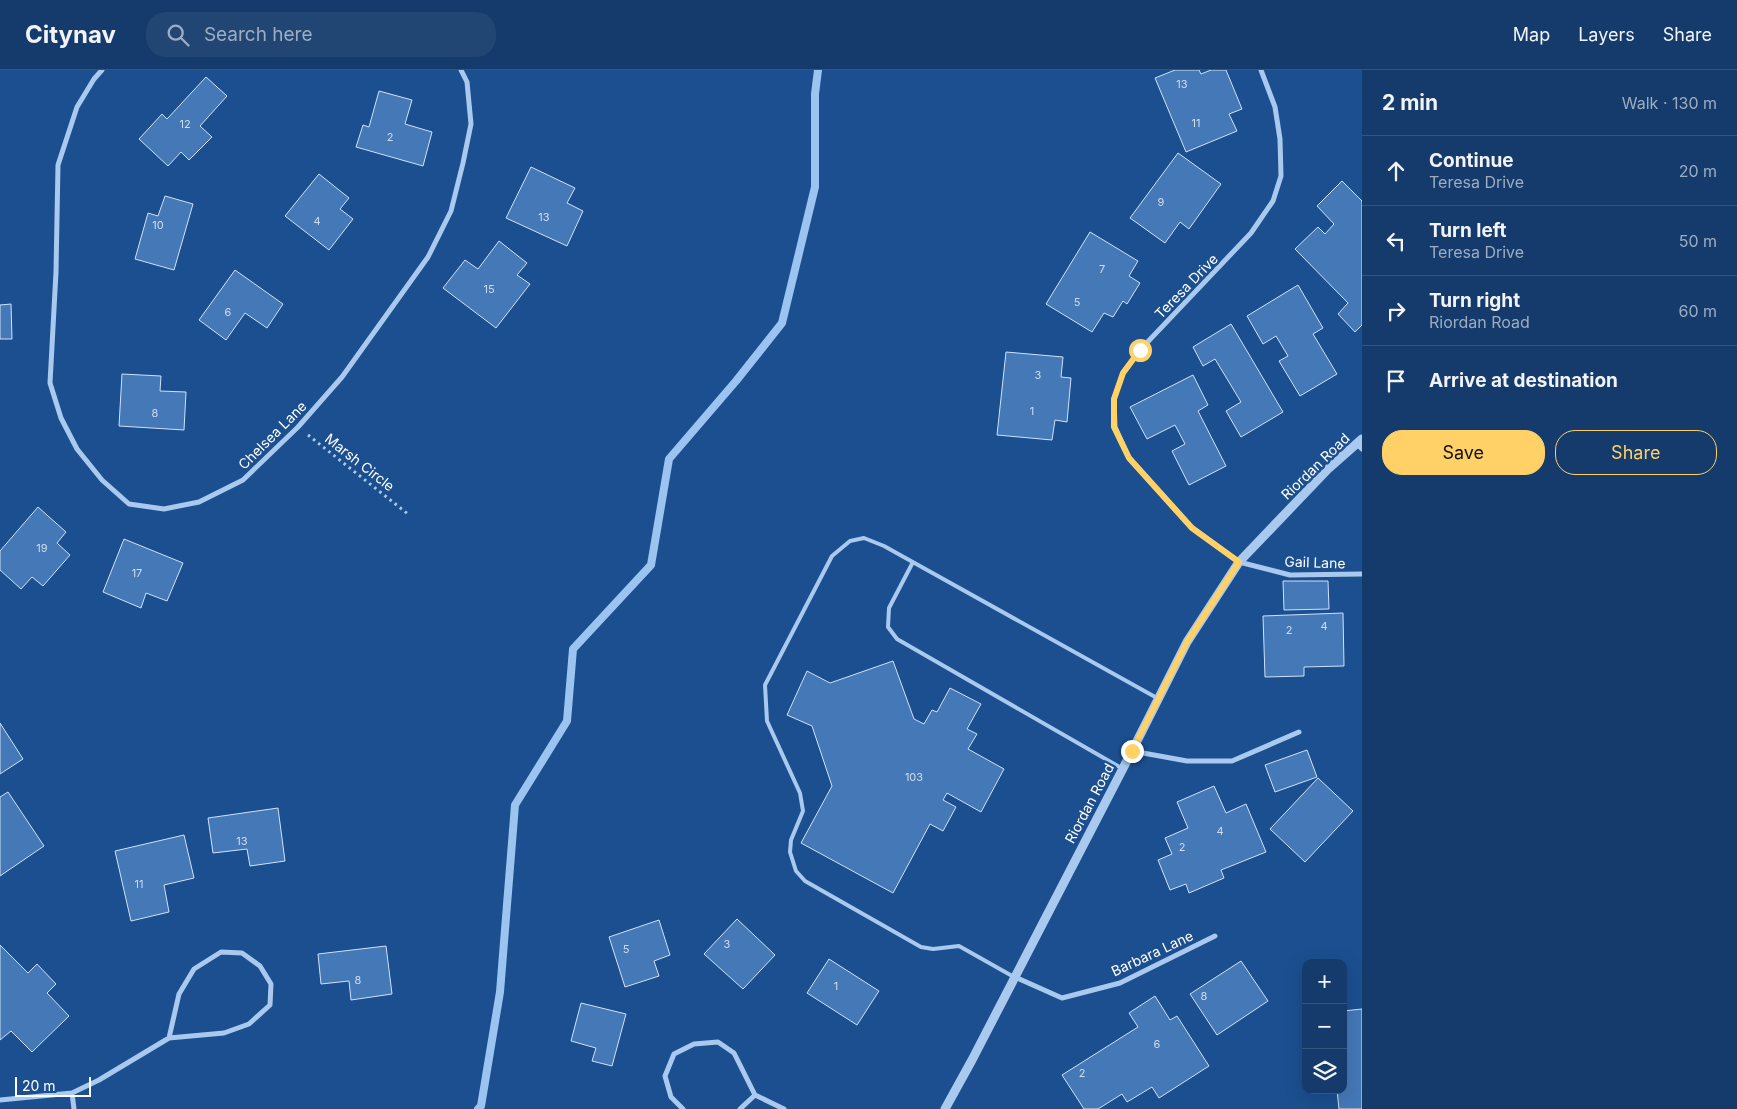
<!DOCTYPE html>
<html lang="en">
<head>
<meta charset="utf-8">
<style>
  :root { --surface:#143b6b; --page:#214673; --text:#f1f3f6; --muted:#9dadc1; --line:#33557e; --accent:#ffd166 }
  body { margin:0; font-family:Inter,sans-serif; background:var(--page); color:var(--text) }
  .controls { position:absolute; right:15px; bottom:15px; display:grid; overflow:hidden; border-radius:10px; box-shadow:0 5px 20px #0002 }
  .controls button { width:45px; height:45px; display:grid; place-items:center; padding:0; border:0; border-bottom:1px solid var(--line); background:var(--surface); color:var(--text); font:25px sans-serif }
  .scale { position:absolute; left:15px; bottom:12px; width:76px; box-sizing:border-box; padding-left:5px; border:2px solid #fff; border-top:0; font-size:14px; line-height:18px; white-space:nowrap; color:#fff; -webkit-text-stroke:4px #1b4f8f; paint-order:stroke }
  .stop { position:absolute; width:15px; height:15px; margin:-11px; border:4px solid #ffd166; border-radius:50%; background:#fff }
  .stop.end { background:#ffd166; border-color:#fff; box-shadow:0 1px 5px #0008 }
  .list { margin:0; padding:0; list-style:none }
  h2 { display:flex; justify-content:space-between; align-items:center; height:65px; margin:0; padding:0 20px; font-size:21px }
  h2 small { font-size:16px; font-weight:400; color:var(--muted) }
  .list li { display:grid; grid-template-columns:32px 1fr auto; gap:15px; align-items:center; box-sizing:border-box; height:70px; padding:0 20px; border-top:1px solid var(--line) }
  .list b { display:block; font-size:19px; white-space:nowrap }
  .list p { margin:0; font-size:16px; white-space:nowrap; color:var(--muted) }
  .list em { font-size:16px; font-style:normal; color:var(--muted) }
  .actions { display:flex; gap:10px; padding:15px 20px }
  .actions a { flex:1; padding:11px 0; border:1px solid var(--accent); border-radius:20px; text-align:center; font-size:18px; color:var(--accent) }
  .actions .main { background:var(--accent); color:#111 }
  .icon { flex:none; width:28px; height:28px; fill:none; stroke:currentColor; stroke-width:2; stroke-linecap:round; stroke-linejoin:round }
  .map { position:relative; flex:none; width:1362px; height:1039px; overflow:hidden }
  header { display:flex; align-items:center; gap:30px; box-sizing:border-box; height:70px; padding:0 25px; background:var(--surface); border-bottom:1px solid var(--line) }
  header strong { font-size:24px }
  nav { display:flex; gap:28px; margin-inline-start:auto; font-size:18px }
  .search { width:350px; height:45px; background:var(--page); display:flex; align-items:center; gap:12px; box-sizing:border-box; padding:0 18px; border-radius:20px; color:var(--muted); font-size:19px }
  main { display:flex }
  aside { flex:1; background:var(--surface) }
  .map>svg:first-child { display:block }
</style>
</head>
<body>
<header>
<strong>Citynav</strong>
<div class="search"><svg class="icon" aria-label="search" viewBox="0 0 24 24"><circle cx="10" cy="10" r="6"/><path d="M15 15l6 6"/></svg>Search here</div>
<nav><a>Map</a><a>Layers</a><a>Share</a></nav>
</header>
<main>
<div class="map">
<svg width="1362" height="1039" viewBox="0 0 1362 1039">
  <rect width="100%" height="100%" fill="#1b4f8f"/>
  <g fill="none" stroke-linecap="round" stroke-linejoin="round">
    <path stroke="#9cc4f0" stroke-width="8" d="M478 1039 481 1036 500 922 515 735 567 651 573 579 651 495 669 389 736 311 782 253 815 117V24L818 0"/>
  </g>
  <path fill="#4478b7" stroke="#cfe3fa" d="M1175 0H1199L1201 4 1211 0H1226L1242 39 1229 44 1237 61 1186 82 1155 8Z
    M206 7 227 26 200 56 212 67 189 90 181 82 168 96 139 69 162 44 167 49Z
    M379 21 412 30 405 54 432 62 423 96 356 77 363 55 369 57Z
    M1178 83 1221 114 1189 159 1180 152 1165 173 1130 148Z
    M531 97 575 118 567 133 583 141 567 176 506 148Z
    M319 104 349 128 340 139 353 149 329 180 285 146Z
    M1342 111 1362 131V255L1355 262 1338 244 1348 233 1295 179 1318 157 1325 164 1334 154 1317 136Z
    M165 126 193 134 174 200 135 189 148 143 158 146Z
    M1090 162 1138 191 1129 206 1140 213 1127 234 1123 231 1113 247 1104 243 1092 262 1046 234Z
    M499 171 527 193 517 205 530 214 496 258 443 218 465 190 478 199Z
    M235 200 283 234 267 258 245 243 226 270 199 250Z
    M1298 215 1323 258 1313 264 1337 304 1300 326 1279 291 1288 286 1276 266 1263 274 1247 246Z
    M11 234 12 269H0V235Z
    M1231 254 1283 342 1241 367 1226 341 1241 332 1215 289 1203 296 1193 277Z
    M1006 282 1063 287 1061 307 1071 308 1067 352 1055 350 1052 370 997 365Z
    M122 304 161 306 160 321 186 322 184 360 119 356Z
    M1193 305 1208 335 1198 341 1226 396 1189 415 1172 381 1185 374 1175 355 1147 369 1130 337Z
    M38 437 66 462 57 473 70 485 43 516 32 507 21 519 0 500V481Z
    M124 469 183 493 167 531 146 523 141 538 103 522Z
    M1283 511H1328L1329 539 1284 540Z
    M1343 543 1344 596 1304 597V606L1265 607 1263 546Z
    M893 591 914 649 924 654 932 640 937 642 950 618 981 634 967 659 977 664 968 679 1004 699 981 742 947 723 943 730 956 737 943 761 930 754 893 823 801 773 832 716 812 656 787 645 807 601 830 613Z
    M0 653 23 689 0 704Z
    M1307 680 1317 707 1275 722 1265 695Z
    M1318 708 1353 741 1305 792 1270 759Z
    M1214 716 1226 743 1246 734 1266 782 1221 800 1224 808 1189 823 1186 814 1170 820 1158 790 1172 784 1165 768 1188 758 1177 732Z
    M8 722 44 776 0 806V727Z
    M278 738 285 791 250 796 247 779 213 783 208 748Z
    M184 765 194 808 164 815 169 842 131 851 115 781Z
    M737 849 775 885 743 919 704 884Z
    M659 850 670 885 654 891 659 906 625 917 609 867Z
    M0 875 28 903 37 894 56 914 47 923 69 946 32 982 11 961 0 970Z
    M386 876 392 924 351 930 349 911 321 914 318 884Z
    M829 889 879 921 857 955 807 923Z
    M1241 891 1268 931 1217 965 1190 924Z
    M1155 926 1170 950 1177 946 1209 996 1159 1028 1152 1017 1127 1032 1122 1024 1098 1039H1084L1062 1005 1138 957 1129 943Z
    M581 933 626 944 612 996 592 991 596 978 571 971Z
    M1362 939V1039H1339L1337 1020H1343V941Z"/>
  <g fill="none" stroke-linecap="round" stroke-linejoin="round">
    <path stroke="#a9c9ee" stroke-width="3" stroke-dasharray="2.5 4" stroke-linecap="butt" d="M308 365 408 444"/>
    <path stroke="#a9c9ee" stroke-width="4" d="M913 492 889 538 888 557 897 569 1123 699
      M1014 907 959 876 933 879 921 877 805 811 796 801 790 782 791 770 803 741 800 723 767 651 765 615 832 486 850 471 864 468 884 476 1157 628"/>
    <path stroke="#a9c9ee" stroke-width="5" d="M102 0 94 9 77 37 58 95 56 202 50 313 61 348 77 379 102 410 129 434 164 439 199 432 243 410 298 357 342 307 428 187 451 141 463 93 471 54 467 12 461 0
      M1261 0 1275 37 1280 69 1281 106 1273 131 1251 163 1140 280 1123 303 1114 329 1115 357 1129 388 1192 458 1239 492 1290 505 1362 504
      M1357 374 1362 379
      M1132 681 1187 691H1232L1299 662
      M1015 907 1062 928 1120 913 1215 866
      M72 1023 74 1039
      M0 1030 72 1023 99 1010 169 968 224 963 249 954 270 935 271 914 260 896 242 883 221 882 194 899 179 924 169 968
      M683 1039 671 1027 665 1006 674 984 694 974 718 972 734 983 755 1025 784 1039
      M740 1039 755 1025"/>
    <path stroke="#a9c9ee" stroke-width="9" d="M945 1039 972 990 1132 681 1187 572 1239 492 1329 398 1362 369"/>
  </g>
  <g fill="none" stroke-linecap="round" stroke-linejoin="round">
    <path stroke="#ffd166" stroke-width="6" d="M1132 681 1187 572 1239 492 1192 458 1129 388 1114 357V329L1123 303 1140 280"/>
  </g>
  <g text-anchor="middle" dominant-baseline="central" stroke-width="5" stroke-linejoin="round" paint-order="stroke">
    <g font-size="11" fill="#d0dded">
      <text x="1182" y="14">13</text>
      <text x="1196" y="53">11</text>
      <text x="185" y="54">12</text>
      <text x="390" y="67">2</text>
      <text x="1161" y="132">9</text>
      <text x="544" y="147">13</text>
      <text x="317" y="151">4</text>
      <text x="158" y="155">10</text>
      <text x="1102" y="199">7</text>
      <text x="489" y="219">15</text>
      <text x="1077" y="232">5</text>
      <text x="228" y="242">6</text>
      <text x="1038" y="305">3</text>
      <text x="1032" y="341">1</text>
      <text x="155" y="343">8</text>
      <text x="42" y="478">19</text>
      <text x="137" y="503">17</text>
      <text x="1324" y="556">4</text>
      <text x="1289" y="560">2</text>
      <text x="914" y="707">103</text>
      <text x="1220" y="761">4</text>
      <text x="242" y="771">13</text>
      <text x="1182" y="777">2</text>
      <text x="139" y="814">11</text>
      <text x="727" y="874">3</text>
      <text x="626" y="879">5</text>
      <text x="358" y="910">8</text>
      <text x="836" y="916">1</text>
      <text x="1204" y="926">8</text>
      <text x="1157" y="974">6</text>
      <text x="1082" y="1003">2</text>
    </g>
    <g font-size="14" fill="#fff" stroke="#1b4f8f">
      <text transform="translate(1186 216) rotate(-46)">Teresa Drive</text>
      <text transform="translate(272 365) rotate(-45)">Chelsea Lane</text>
      <text transform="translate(360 392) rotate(38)">Marsh Circle</text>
      <text transform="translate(1315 396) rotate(-44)">Riordan Road</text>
      <text transform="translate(1315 492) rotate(2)">Gail Lane</text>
      <text transform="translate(1089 733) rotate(-62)">Riordan Road</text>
      <text transform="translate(1152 883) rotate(-25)">Barbara Lane</text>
    </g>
  </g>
</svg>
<div class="controls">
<button>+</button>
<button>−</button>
<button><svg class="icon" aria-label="layers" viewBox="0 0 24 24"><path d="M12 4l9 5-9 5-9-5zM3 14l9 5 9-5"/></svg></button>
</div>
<div class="scale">20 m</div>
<div class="stop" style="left:1140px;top:280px"></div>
<div class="stop end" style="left:1132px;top:681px"></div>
</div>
<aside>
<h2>2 min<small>Walk · 130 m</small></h2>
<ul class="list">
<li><svg class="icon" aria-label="ahead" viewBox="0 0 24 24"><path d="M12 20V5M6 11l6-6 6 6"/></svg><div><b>Continue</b><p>Teresa Drive</p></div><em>20 m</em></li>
<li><svg class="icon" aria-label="left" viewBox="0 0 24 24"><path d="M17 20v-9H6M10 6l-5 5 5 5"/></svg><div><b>Turn left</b><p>Teresa Drive</p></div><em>50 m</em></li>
<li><svg class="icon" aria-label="right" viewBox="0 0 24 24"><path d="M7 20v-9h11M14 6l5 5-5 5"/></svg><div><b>Turn right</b><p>Riordan Road</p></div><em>60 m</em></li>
<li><svg class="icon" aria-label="arrive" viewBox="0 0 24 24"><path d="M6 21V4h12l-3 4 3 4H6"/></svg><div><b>Arrive at destination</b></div></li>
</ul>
<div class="actions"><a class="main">Save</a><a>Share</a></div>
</aside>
</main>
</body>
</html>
